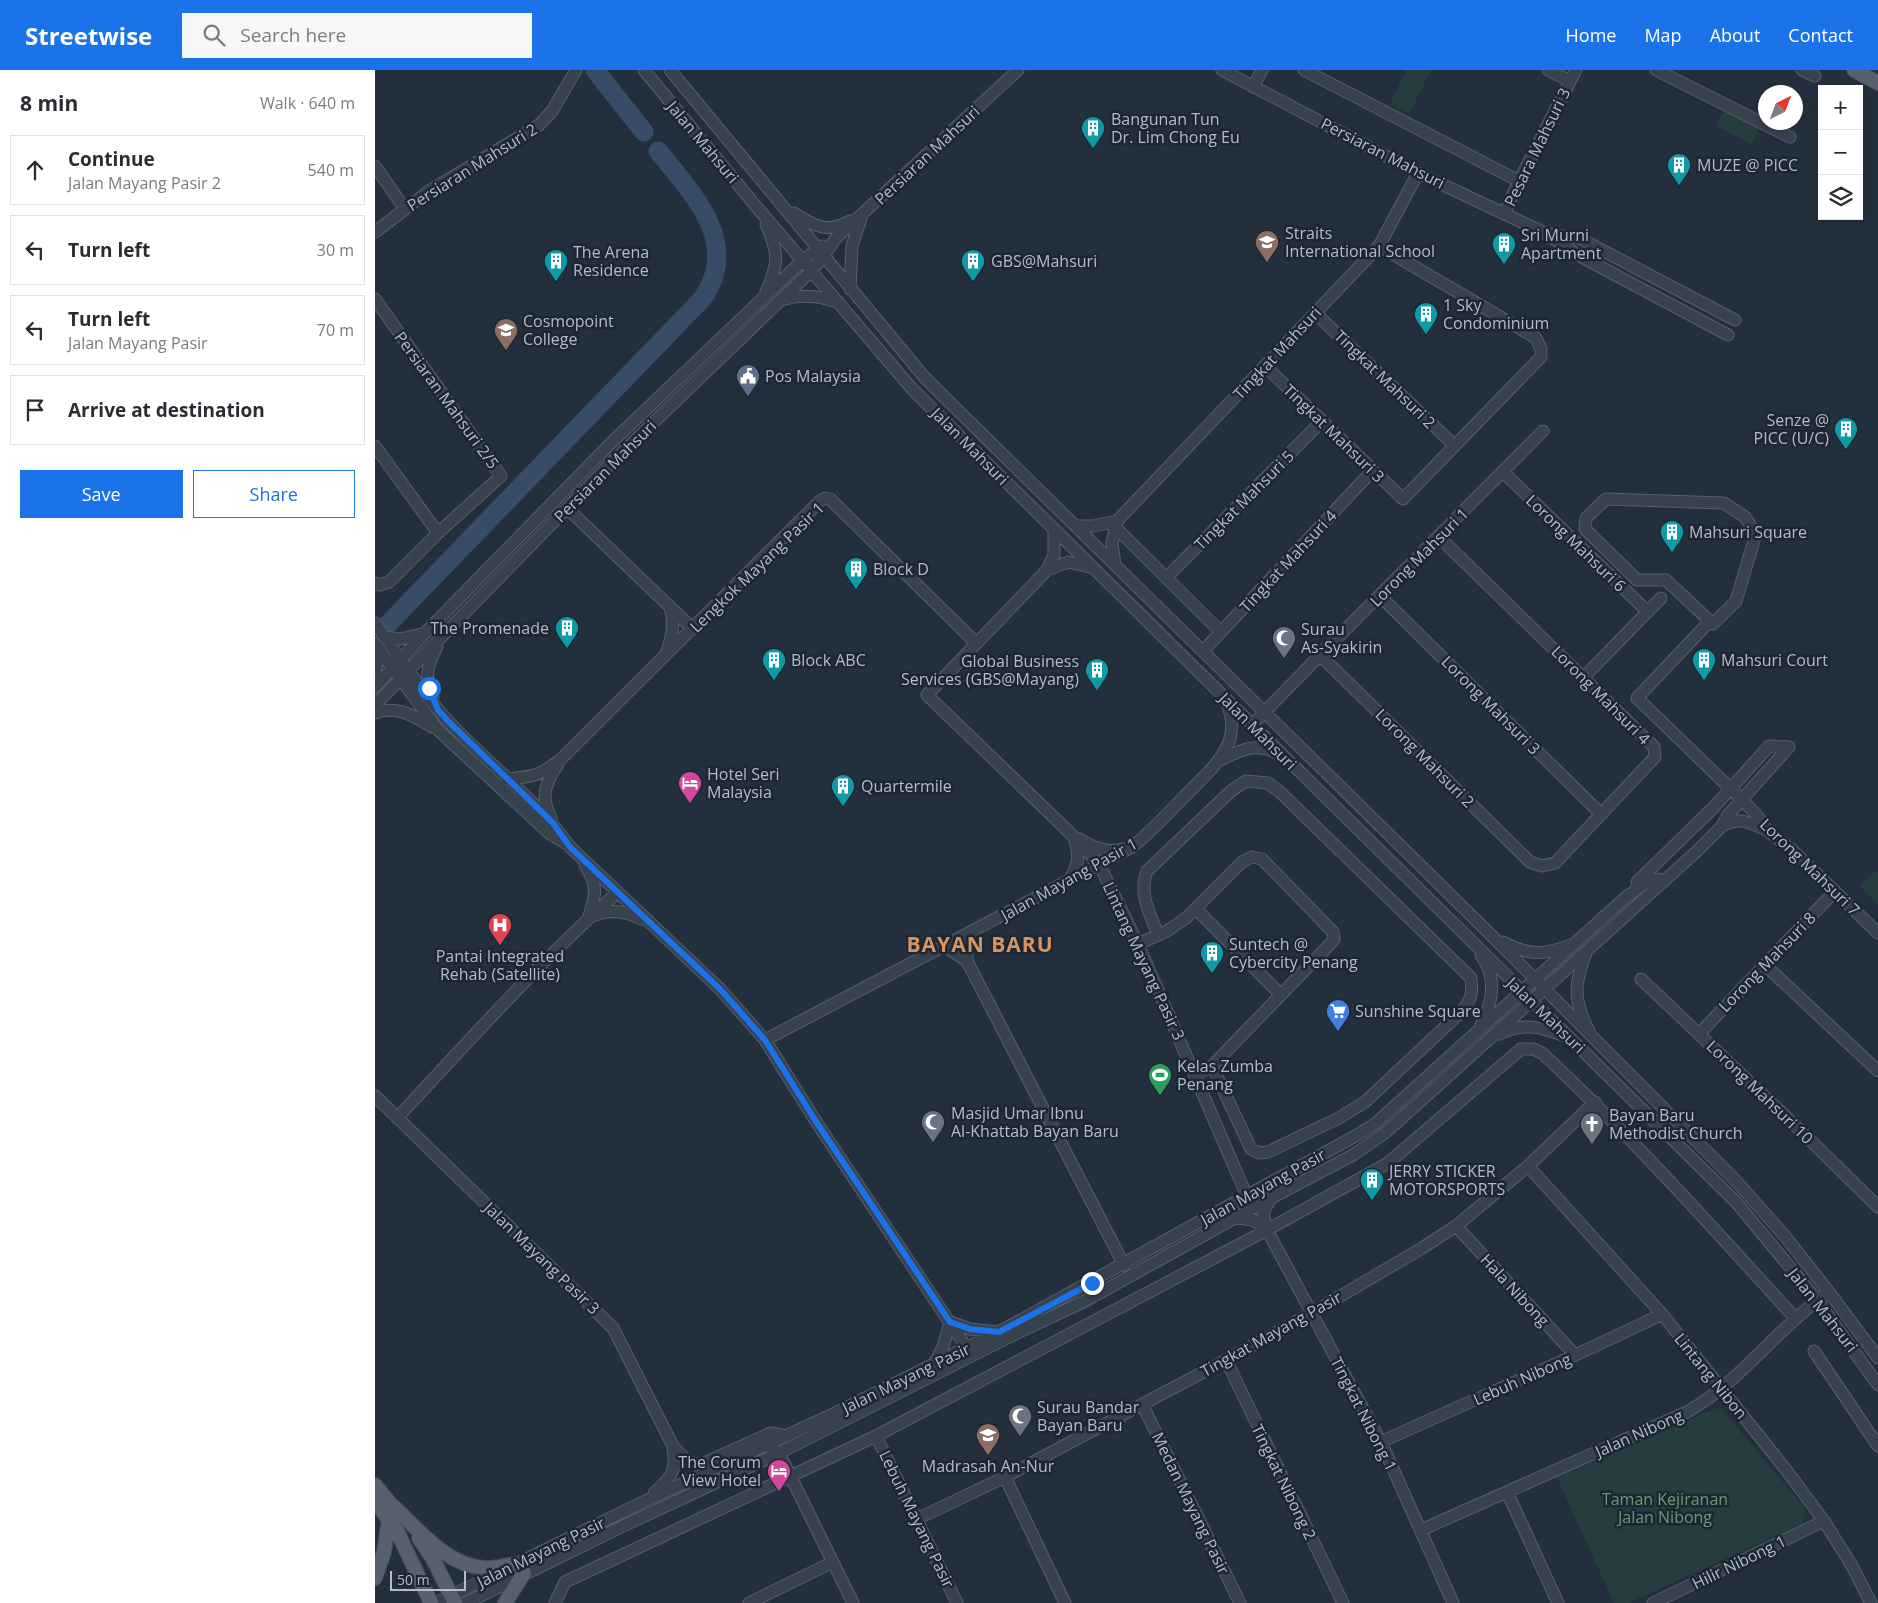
<!DOCTYPE html>
<html lang="en">
<head>
<meta charset="utf-8">
<style>
  :root { --surface:#fff; --page:#f7f7f7; --text:#2b2b33; --muted:#7c7c81; --line:#e1e1e2; --accent:#1a73e8 }
  body { margin:0; font-family:"Open Sans",sans-serif; background:var(--page); color:var(--text) }
  .controls { position:absolute; right:15px; top:15px; display:grid; overflow:hidden; border-radius:0px; box-shadow:0 2px 8px #0003 }
  .controls button { width:45px; height:45px; display:grid; place-items:center; padding:0; border:0; border-bottom:1px solid var(--line); background:var(--surface); color:var(--text); font:25px sans-serif }
  .compass { position:absolute; left:1383px; top:15px; width:45px; height:45px; border-radius:50%; background:var(--surface); box-shadow:0 2px 8px #0003; rotate:42deg }
  .scale { position:absolute; left:15px; bottom:12px; width:76px; box-sizing:border-box; padding-left:5px; border:2px solid #b4bcc9; border-top:0; font-size:14px; line-height:18px; white-space:nowrap; color:#b4bcc9; -webkit-text-stroke:4px #1d2633; paint-order:stroke }
  .stop { position:absolute; width:15px; height:15px; margin:-11px; border:4px solid #1a73e8; border-radius:50%; background:#fff }
  .stop.end { background:#1a73e8; border-color:#fff; box-shadow:0 1px 5px #0008 }
  .list { margin:0; padding:0; list-style:none }
  h2 { display:flex; justify-content:space-between; align-items:center; height:65px; margin:0; padding:0 20px; font-size:21px }
  h2 small { font-size:16px; font-weight:400; color:var(--muted) }
  .list li { display:grid; grid-template-columns:32px 1fr auto; gap:15px; align-items:center; box-sizing:border-box; height:70px; margin:0 10px 10px; padding:0 10px; border:1px solid var(--line); border-radius:0px }
  .list b { display:block; font-size:19px; white-space:nowrap }
  .list p { margin:0; font-size:16px; white-space:nowrap; color:var(--muted) }
  .list em { font-size:16px; font-style:normal; color:var(--muted) }
  .actions { display:flex; gap:10px; padding:15px 20px }
  .actions a { flex:1; padding:11px 0; border:1px solid var(--accent); border-radius:0px; text-align:center; font-size:18px; color:var(--accent) }
  .actions .main { background:var(--accent); color:#fff }
  .icon { flex:none; width:28px; height:28px; fill:none; stroke:currentColor; stroke-width:2; stroke-linecap:round; stroke-linejoin:round }
  .map { position:relative; flex:none; width:1503px; height:1533px; overflow:hidden }
  header { display:flex; align-items:center; gap:30px; box-sizing:border-box; height:70px; padding:0 25px; background:var(--accent); color:#fff }
  header strong { font-size:24px }
  nav { display:flex; gap:28px; margin-inline-start:auto; font-size:18px }
  .search { width:350px; height:45px; background:var(--page); display:flex; align-items:center; gap:12px; box-sizing:border-box; padding:0 18px; border-radius:0px; color:var(--muted); font-size:19px }
  main { display:flex }
  aside { flex:1; background:var(--surface) }
  .map>svg:first-child { display:block }
</style>
</head>
<body>
<header>
<strong>Streetwise</strong>
<div class="search"><svg class="icon" aria-label="search" viewBox="0 0 24 24"><circle cx="10" cy="10" r="6"/><path d="M15 15l6 6"/></svg>Search here</div>
<nav><a>Home</a><a>Map</a><a>About</a><a>Contact</a></nav>
</header>
<main>
<aside>
<h2>8 min<small>Walk · 640 m</small></h2>
<ul class="list">
<li><svg class="icon" aria-label="ahead" viewBox="0 0 24 24"><path d="M12 20V5M6 11l6-6 6 6"/></svg><div><b>Continue</b><p>Jalan Mayang Pasir 2</p></div><em>540 m</em></li>
<li><svg class="icon" aria-label="left" viewBox="0 0 24 24"><path d="M17 20v-9H6M10 6l-5 5 5 5"/></svg><div><b>Turn left</b></div><em>30 m</em></li>
<li><svg class="icon" aria-label="left" viewBox="0 0 24 24"><path d="M17 20v-9H6M10 6l-5 5 5 5"/></svg><div><b>Turn left</b><p>Jalan Mayang Pasir</p></div><em>70 m</em></li>
<li><svg class="icon" aria-label="arrive" viewBox="0 0 24 24"><path d="M6 21V4h12l-3 4 3 4H6"/></svg><div><b>Arrive at destination</b></div></li>
</ul>
<div class="actions"><a class="main">Save</a><a>Share</a></div>
</aside>
<div class="map">
<svg width="1503" height="1533" viewBox="0 0 1503 1533">
  <rect width="100%" height="100%" fill="#242f3e"/>
  <path fill="#263c3f" d="M1031 0H1056L1034 44 1015 34Z
    M1349 40 1384 58 1377 74 1341 56Z
    M1503 802V834L1484 815 1498 803Z
    M1341 1338 1347 1339 1431 1440 1427 1454 1253 1533H1239L1182 1408Z"/>
  <g fill="none" stroke-linecap="round" stroke-linejoin="round">
    <path stroke="#394c67" stroke-width="19" d="M220 0 269 62
      M13 554 327 229C367 174 318 124 283 81"/>
    <g stroke="#565f6c" stroke-width="13">
      <path id="minor" d="M269 0 385 141 538 320 1361 1132 1442 1230 1503 1315
        M295 0 550 308 1118 867 1361 1111 1409 1165 1454 1222 1503 1288
        M847 0 1043 103 1170 163 1201 184 1353 265
        M929 0 1144 111
        M1173 0 1195 11
        M1281 0 1415 67
        M1427 0 1440 6
        M878 17 887 0
        M0 96 30 139
        M419 143C439 156 452 164 475 151
        M1129 144 1144 111 1201 0
        M0 162 54 121 164 55 177 41 201 0
        M1174 164 1204 168 1360 250
        M475 219 477 176 486 148
        M391 222C404 193 404 183 391 154
        M0 229 126 406 63 463 14 512 4 515 0 513
        M406 230C425 224 442 225 461 232
        M940 243 1080 376
        M890 296 1028 429 1166 287V279L1161 268 1004 176
        M0 376 63 463
        M1129 403 1273 542
        M1231 429 1349 433 1370 447 1381 464 1361 531 1338 554 1291 510H1262L1210 459 1211 448Z
        M192 438 318 559
        M701 456H718L742 451
        M740 457 846 562
        M679 459V485L672 500 552 625 694 762 724 794 763 874 874 1131
        M740 495 737 473 742 451 1004 176 1043 103
        M672 500 693 492 715 497
        M791 508 946 352
        M1005 526 1226 744
        M1335 551 1262 628 1356 719 1382 745 1392 760 1417 780 1503 863
        M0 553C23 586 46 621 73 651 113 694 161 729 195 777L345 919 390 970 440 1050 595 1283
        M10 567 26 569 50 563
        M0 574 63 660 175 764 190 773
        M828 581 998 400
        M291 584C297 567 300 554 295 537
        M945 585 1155 792 1167 796 1180 793 1280 687 1279 677 1064 467
        M0 602 3 590 2 577
        M1209 607 1286 528
        M0 617 50 563 238 371 427 191 447 176
        M58 627C49 608 52 595 62 577
        M0 635 231 398 436 201 449 186 460 169 643 0
        M0 643C23 635 38 646 57 657
        M877 655 945 585 1168 361
        M845 690C867 680 879 672 902 683
        M132 709C158 707 164 706 185 690L445 431 450 428 455 429 601 573
        M176 748C165 726 170 714 183 694
        M1347 756C1366 746 1374 753 1392 760
        M705 769C718 778 731 783 748 779
        M210 795C223 816 221 824 214 846
        M694 810C703 797 705 786 700 771
        M1262 812 1339 737 1394 676 1414 677
        M821 839 906 925
        M220 845C237 839 250 841 266 849
        M593 864 592 891 749 1195
        M783 865C775 843 763 824 772 801L856 721 871 711 893 713 905 722 1096 908C1098 924 1096 930 1086 942L990 1032 964 1048 893 1082 884 1083 876 1079 837 996
        M1128 872C1154 886 1169 885 1196 875
        M763 874 792 861 811 848 867 792 877 787 887 789 958 862 959 869 957 872 837 996 821 1004
        M569 876 592 891
        M1211 883C1199 914 1198 930 1214 961
        M1106 885C1122 907 1118 932 1106 955
        M1390 895 1503 1001
        M1266 909 1428 1063 1503 1137
        M1124 964C1149 952 1165 957 1190 966
        M1324 964 1460 821
        M390 970 757 777C776 762 793 743 810 726 826 709 845 694 854 672 859 658 857 645 851 631
        M0 1026 238 1258 298 1376C306 1385 312 1393 325 1395L396 1363 412 1366
        M22 1048C94 971 164 892 243 822
        M1153 1096 1287 1244 1412 1401 1449 1451 1477 1496 1496 1533
        M896 1129C886 1142 888 1145 892 1160L1006 1372 1078 1533
        M862 1148 878 1150 892 1160
        M1081 1156 1200 1285
        M575 1252 595 1259 622 1262
        M1439 1281 1503 1376
        M851 1290 968 1533
        M559 1294 568 1277 575 1252
        M767 1334 865 1533
        M501 1366 582 1533
        M1006 1372C1099 1329 1195 1290 1287 1244
        M397 1380 404 1383 478 1533
        M630 1407 690 1533
        M1132 1422 1183 1533
        M279 1423C296 1408 302 1401 298 1378
        M542 1449 630 1407 851 1290 937 1243 1047 1178 1081 1156 1153 1096 1220 1032
        M1046 1460 1312 1342C1365 1312 1400 1261 1448 1226
        M61 1533 270 1431 456 1345 633 1257 982 1065 1001 1053 1252 826C1264 820 1275 803 1288 811
        M91 1533 246 1457 404 1383 636 1266 710 1231 898 1127 978 1085 1010 1063 1038 1038 1321 782 1347 756 1353 745 1414 677
        M180 1533 190 1512 501 1366 892 1160 1013 1093 1146 979H1158L1167 983C1257 1067 1338 1158 1421 1249
        M374 1533 458 1492
        M1278 1533 1449 1451"/>
    </g>
    <g stroke="#414a57" stroke-width="16">
      <path id="major" d="M1479 0 1503 13
        M0 1415 24 1444
        M0 1431 22 1461 56 1533
        M19 1437C45 1461 72 1496 110 1498 120 1499 131 1495 141 1494
        M44 1468 58 1489 80 1533
        M0 1508 9 1482 14 1448
        M130 1533 149 1503"/>
    </g>
    <use href="#minor" stroke="#38414e" stroke-width="11"/>
    <use href="#major" stroke="#56606e" stroke-width="14"/>
  </g>
  <g fill="none" stroke-linecap="round" stroke-linejoin="round">
    <path stroke="#1a73e8" stroke-width="6" d="M54 618 63 640 74 652 178 753 195 777 345 919 390 970 440 1050 575 1252 595 1259 624 1262 717 1213"/>
  </g>
  <defs>
    <g id="building-pin" transform="scale(1.25)"><path d="M0 17L-7.5 6A9.5 9.5 0 1 1 7.5 6Z" fill="#0f9aa8" stroke="#1d2633"/><path d="M-4-6H4V6H1V3H-1V6H-4ZM-2.5-4.3h1.7v1.8h-1.7ZM.8-4.3h1.7v1.8H.8ZM-2.5-1h1.7V.8h-1.7ZM.8-1h1.7V.8H.8Z" fill="#fff"/></g>
    <g id="school-pin" transform="scale(1.25)"><path d="M0 17L-7.5 6A9.5 9.5 0 1 1 7.5 6Z" fill="#8d6e63" stroke="#1d2633"/><path d="M0-5L7-2L0 1L-7-2ZM-4 1L0 2.5L4 1V4Q0 6-4 4Z" fill="#fff"/></g>
    <g id="university-pin" transform="scale(1.25)"><path d="M0 17L-7.5 6A9.5 9.5 0 1 1 7.5 6Z" fill="#8d6e63" stroke="#1d2633"/><path d="M0-5L7-2L0 1L-7-2ZM-4 1L0 2.5L4 1V4Q0 6-4 4Z" fill="#fff"/></g>
    <g id="civic-pin" transform="scale(1.25)"><path d="M0 17L-7.5 6A9.5 9.5 0 1 1 7.5 6Z" fill="#5c6f8a" stroke="#1d2633"/><path d="M-.6-6.5H3V-4.5H.6V-3L4-1V1h2V6H-6V1h2V-1L-.6-3ZM-1.2 2.5V6h2.4V2.5Z" fill="#fff"/></g>
    <g id="mosque-pin" transform="scale(1.25)"><path d="M0 17L-7.5 6A9.5 9.5 0 1 1 7.5 6Z" fill="#6b7280" stroke="#1d2633"/><path d="M3.5-4.9A6 6 0 1 0 3.5 4.9A5 5 0 1 1 3.5-4.9Z" fill="#fff"/></g>
    <g id="hotel-pin" transform="scale(1.25)"><path d="M0 17L-7.5 6A9.5 9.5 0 1 1 7.5 6Z" fill="#d1479c" stroke="#1d2633"/><path d="M-6-4.5h1.5V1H6V5H4.5V3h-9V5H-6ZM-4 0a1.8 1.8 0 1 1 3.6 0ZM.5 0V-2.5h3Q6-2.5 6 0Z" fill="#fff"/></g>
    <g id="hospital-pin" transform="scale(1.25)"><path d="M0 17L-7.5 6A9.5 9.5 0 1 1 7.5 6Z" fill="#e0444e" stroke="#1d2633"/><path d="M-5-5h3v3.5h4V-5h3V5h-3V1.5h-4V5h-3Z" fill="#fff"/></g>
    <g id="supermarket-pin" transform="scale(1.25)"><path d="M0 17L-7.5 6A9.5 9.5 0 1 1 7.5 6Z" fill="#3f7fe0" stroke="#1d2633"/><path d="M-6-5.5h2.5l.6 2H6L4.5 2H-2.5L-4.4-4H-6ZM-1.5 3.2a1.3 1.3 0 1 0 .1 0ZM3 3.2a1.3 1.3 0 1 0 .1 0Z" fill="#fff"/></g>
    <g id="stadium-pin" transform="scale(1.25)"><path d="M0 17L-7.5 6A9.5 9.5 0 1 1 7.5 6Z" fill="#2e9e5b" stroke="#1d2633"/><path d="M0-5a6.5 5 0 1 0 0 10a6.5 5 0 1 0 0-10ZM-3.5-1.8h7v3.6h-7Z" fill="#fff"/></g>
    <g id="church-pin" transform="scale(1.25)"><path d="M0 17L-7.5 6A9.5 9.5 0 1 1 7.5 6Z" fill="#6b7280" stroke="#1d2633"/><path d="M-1.2-6h2.4v3.5h3.3v2.4h-3.3V6h-2.4V-.1h-3.3v-2.4h3.3Z" fill="#fff"/></g>
  </defs>
  <g fill-rule="evenodd">
    <use href="#building-pin" x="718" y="58"/>
    <use href="#building-pin" x="1304" y="95"/>
    <use href="#school-pin" x="892" y="172"/>
    <use href="#building-pin" x="1129" y="174"/>
    <use href="#building-pin" x="181" y="191"/>
    <use href="#building-pin" x="598" y="191"/>
    <use href="#building-pin" x="1051" y="244"/>
    <use href="#university-pin" x="131" y="260"/>
    <use href="#civic-pin" x="373" y="306"/>
    <use href="#building-pin" x="1471" y="359"/>
    <use href="#building-pin" x="1297" y="462"/>
    <use href="#building-pin" x="481" y="499"/>
    <use href="#building-pin" x="192" y="558"/>
    <use href="#mosque-pin" x="909" y="568"/>
    <use href="#building-pin" x="399" y="590"/>
    <use href="#building-pin" x="1329" y="590"/>
    <use href="#building-pin" x="722" y="600"/>
    <use href="#hotel-pin" x="315" y="713"/>
    <use href="#building-pin" x="468" y="716"/>
    <use href="#hospital-pin" x="125" y="855"/>
    <use href="#building-pin" x="837" y="883"/>
    <use href="#supermarket-pin" x="963" y="941"/>
    <use href="#stadium-pin" x="785" y="1005"/>
    <use href="#mosque-pin" x="558" y="1052"/>
    <use href="#church-pin" x="1217" y="1054"/>
    <use href="#building-pin" x="997" y="1110"/>
    <use href="#mosque-pin" x="645" y="1346"/>
    <use href="#school-pin" x="613" y="1365"/>
    <use href="#hotel-pin" x="404" y="1401"/>
  </g>
  <g text-anchor="middle" dominant-baseline="central" stroke-width="5" stroke-linejoin="round" paint-order="stroke">
    <g font-size="16" fill="#b4bcc9" stroke="#1d2633" text-anchor="start">
      <text x="736" y="49">Bangunan Tun<tspan x="736" dy="18">Dr. Lim Chong Eu</tspan></text>
      <text x="1322" y="95">MUZE @ PICC</text>
      <text x="910" y="163">Straits<tspan x="910" dy="18">International School</tspan></text>
      <text x="1146" y="165">Sri Murni<tspan x="1146" dy="18">Apartment</tspan></text>
      <text x="198" y="182">The Arena<tspan x="198" dy="18">Residence</tspan></text>
      <text x="616" y="191">GBS@Mahsuri</text>
      <text x="1068" y="235">1 Sky<tspan x="1068" dy="18">Condominium</tspan></text>
      <text x="148" y="251">Cosmopoint<tspan x="148" dy="18">College</tspan></text>
      <text x="390" y="306">Pos Malaysia</text>
      <text x="1454" y="350" text-anchor="end">Senze @<tspan x="1454" dy="18">PICC (U/C)</tspan></text>
      <text x="1314" y="462">Mahsuri Square</text>
      <text x="498" y="499">Block D</text>
      <text x="174" y="558" text-anchor="end">The Promenade</text>
      <text x="926" y="559">Surau<tspan x="926" dy="18">As-Syakirin</tspan></text>
      <text x="416" y="590">Block ABC</text>
      <text x="1346" y="590">Mahsuri Court</text>
      <text x="704" y="591" text-anchor="end">Global Business<tspan x="704" dy="18">Services (GBS@Mayang)</tspan></text>
      <text x="332" y="704">Hotel Seri<tspan x="332" dy="18">Malaysia</tspan></text>
      <text x="486" y="716">Quartermile</text>
      <text x="854" y="874">Suntech @<tspan x="854" dy="18">Cybercity Penang</tspan></text>
      <text x="125" y="886" text-anchor="middle">Pantai Integrated<tspan x="125" dy="18">Rehab (Satellite)</tspan></text>
      <text x="980" y="941">Sunshine Square</text>
      <text x="802" y="996">Kelas Zumba<tspan x="802" dy="18">Penang</tspan></text>
      <text x="576" y="1043">Masjid Umar Ibnu<tspan x="576" dy="18">Al-Khattab Bayan Baru</tspan></text>
      <text x="1234" y="1045">Bayan Baru<tspan x="1234" dy="18">Methodist Church</tspan></text>
      <text x="1014" y="1101">JERRY STICKER<tspan x="1014" dy="18">MOTORSPORTS</tspan></text>
      <text x="662" y="1337">Surau Bandar<tspan x="662" dy="18">Bayan Baru</tspan></text>
      <text x="386" y="1392" text-anchor="end">The Corum<tspan x="386" dy="18">View Hotel</tspan></text>
      <text x="613" y="1396" text-anchor="middle">Madrasah An-Nur</text>
    </g>
    <g font-size="16" fill="#b4bcc9" stroke="#1d2633">
      <text transform="translate(328 72) rotate(50)">Jalan Mahsuri</text>
      <text transform="translate(1162 77) rotate(-64)">Pesara Mahsuri 3</text>
      <text transform="translate(1008 83) rotate(27)">Persiaran Mahsuri</text>
      <text transform="translate(552 85) rotate(-43)">Persiaran Mahsuri</text>
      <text transform="translate(97 97) rotate(-32)">Persiaran Mahsuri 2</text>
      <text transform="translate(902 283) rotate(-47)">Tingkat Mahsuri</text>
      <text transform="translate(1010 309) rotate(44)">Tingkat Mahsuri 2</text>
      <text transform="translate(72 330) rotate(54)">Persiaran Mahsuri 2/5</text>
      <text transform="translate(959 363) rotate(44)">Tingkat Mahsuri 3</text>
      <text transform="translate(595 376) rotate(45)">Jalan Mahsuri</text>
      <text transform="translate(230 401) rotate(-45)">Persiaran Mahsuri</text>
      <text transform="translate(869 430) rotate(-45)">Tingkat Mahsuri 5</text>
      <text transform="translate(1201 473) rotate(44)">Lorong Mahsuri 6</text>
      <text transform="translate(1044 487) rotate(-45)">Lorong Mahsuri 1</text>
      <text transform="translate(913 491) rotate(-47)">Tingkat Mahsuri 4</text>
      <text transform="translate(382 497) rotate(-44)">Lengkok Mayang Pasir 1</text>
      <text transform="translate(1226 625) rotate(45)">Lorong Mahsuri 4</text>
      <text transform="translate(1116 635) rotate(45)">Lorong Mahsuri 3</text>
      <text transform="translate(883 661) rotate(45)">Jalan Mahsuri</text>
      <text transform="translate(1050 688) rotate(45)">Lorong Mahsuri 2</text>
      <text transform="translate(1435 797) rotate(44)">Lorong Mahsuri 7</text>
      <text transform="translate(694 809) rotate(-29)">Jalan Mayang Pasir 1</text>
      <text transform="translate(769 891) rotate(65)">Lintang Mayang Pasir 3</text>
      <text transform="translate(1392 892) rotate(-46)">Lorong Mahsuri 8</text>
      <text transform="translate(1171 945) rotate(44)">Jalan Mahsuri</text>
      <text transform="translate(1385 1022) rotate(44)">Lorong Mahsuri 10</text>
      <text transform="translate(888 1117) rotate(-29)">Jalan Mayang Pasir</text>
      <text transform="translate(167 1188) rotate(44)">Jalan Mayang Pasir 3</text>
      <text transform="translate(1140 1220) rotate(47)">Hala Nibong</text>
      <text transform="translate(1448 1240) rotate(52)">Jalan Mahsuri</text>
      <text transform="translate(896 1264) rotate(-29)">Tingkat Mayang Pasir</text>
      <text transform="translate(1336 1306) rotate(51)">Lintang Nibon</text>
      <text transform="translate(531 1308) rotate(-26)">Jalan Mayang Pasir</text>
      <text transform="translate(1147 1309) rotate(-24)">Lebuh Nibong</text>
      <text transform="translate(989 1344) rotate(63)">Tingkat Nibong 1</text>
      <text transform="translate(1264 1363) rotate(-24)">Jalan Nibong</text>
      <text transform="translate(909 1412) rotate(64)">Tingkat Nibong 2</text>
      <text transform="translate(816 1433) rotate(64)">Medan Mayang Pasir</text>
      <text transform="translate(542 1449) rotate(64)">Lebuh Mayang Pasir</text>
      <text transform="translate(166 1482) rotate(-26)">Jalan Mayang Pasir</text>
      <text transform="translate(1364 1492) rotate(-26)">Hilir Nibong 1</text>
    </g>
    <g font-size="16" fill="#6b9a76" stroke="#1d2633">
      <text x="1290" y="1429">Taman Kejiranan<tspan x="1290" dy="18">Jalan Nibong</tspan></text>
    </g>
    <g font-size="21" font-weight="bold" letter-spacing="1" fill="#d59563" stroke="#1d2633">
      <text x="605" y="874">BAYAN BARU</text>
    </g>
  </g>
</svg>
<div class="controls">
<button>+</button>
<button>−</button>
<button><svg class="icon" aria-label="layers" viewBox="0 0 24 24"><path d="M12 4l9 5-9 5-9-5zM3 14l9 5 9-5"/></svg></button>
</div>
<svg class="compass" viewBox="-18 -18 36 36"><path d="M0-13l5 13h-10z" fill="#e53935"/><path d="M0 13l5-13h-10z" fill="#7c7c81"/></svg>
<div class="scale">50 m</div>
<div class="stop" style="left:54px;top:618px"></div>
<div class="stop end" style="left:717px;top:1213px"></div>
</div>
</main>
</body>
</html>
